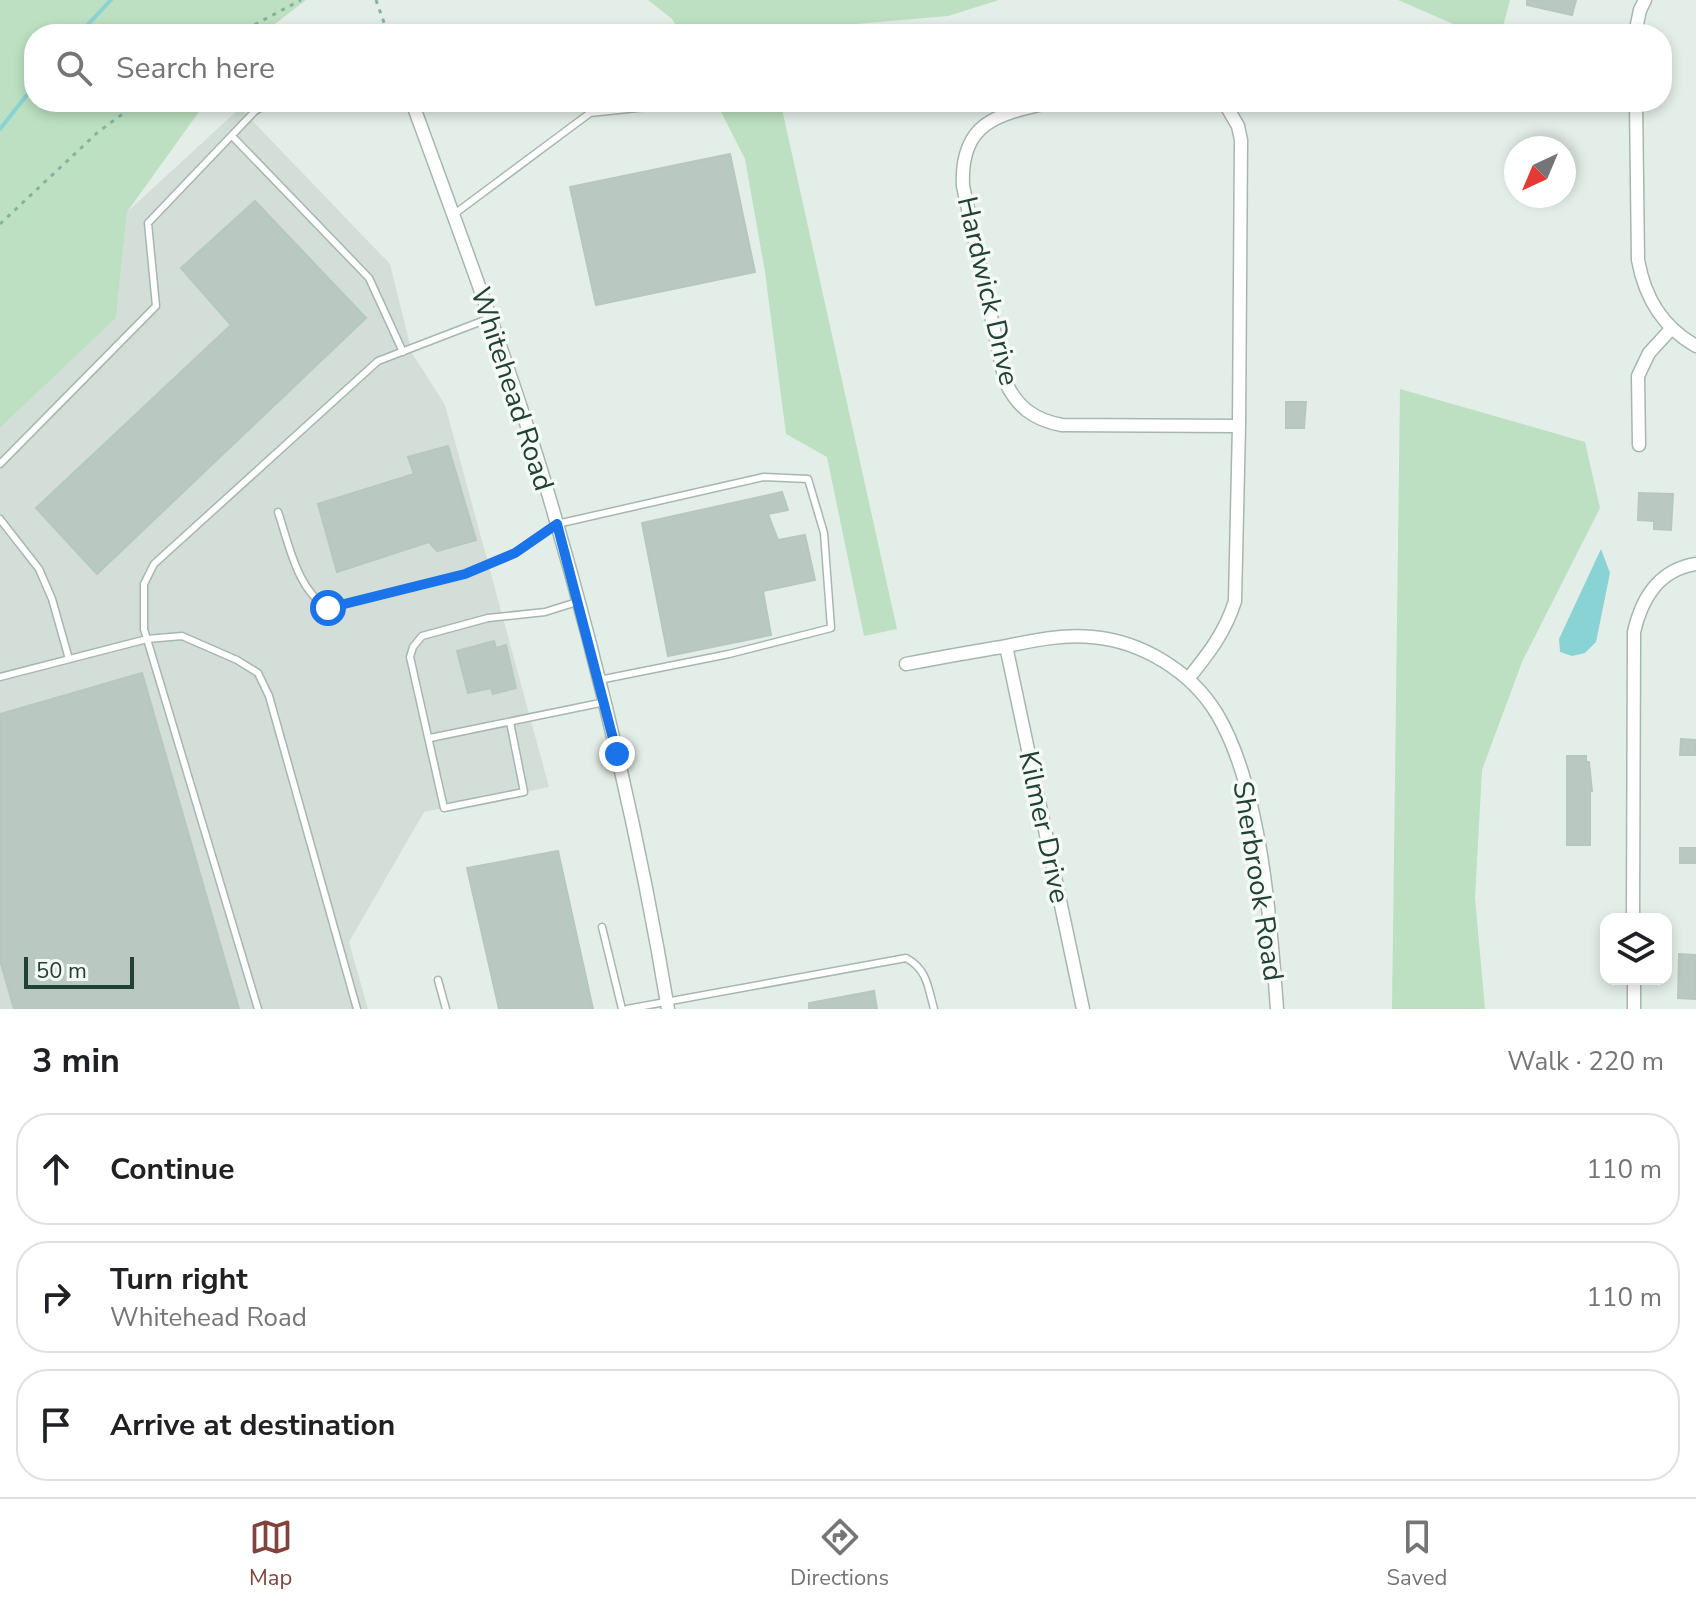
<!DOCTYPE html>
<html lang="en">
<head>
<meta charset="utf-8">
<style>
  :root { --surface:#fff; --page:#f6f6f6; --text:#202124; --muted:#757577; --line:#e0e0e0; --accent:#81433c }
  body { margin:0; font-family:"Nunito Sans",sans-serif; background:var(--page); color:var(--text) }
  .controls { position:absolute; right:24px; bottom:24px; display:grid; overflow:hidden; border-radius:16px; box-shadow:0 4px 12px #0003 }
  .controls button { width:72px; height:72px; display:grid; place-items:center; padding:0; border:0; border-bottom:2px solid var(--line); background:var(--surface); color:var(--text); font:40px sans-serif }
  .compass { position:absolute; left:1504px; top:136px; width:72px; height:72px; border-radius:50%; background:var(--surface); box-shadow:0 4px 12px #0003; rotate:224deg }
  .scale { position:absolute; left:24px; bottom:20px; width:110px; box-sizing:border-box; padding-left:8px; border:4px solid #224135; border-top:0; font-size:22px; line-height:28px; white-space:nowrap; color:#224135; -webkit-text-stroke:6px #f5faf7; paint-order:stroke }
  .stop { position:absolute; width:24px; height:24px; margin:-18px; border:6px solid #1a73e8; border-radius:50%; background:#fff }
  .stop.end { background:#1a73e8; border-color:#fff; box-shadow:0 2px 8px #0008 }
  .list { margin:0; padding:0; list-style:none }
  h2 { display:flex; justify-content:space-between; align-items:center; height:104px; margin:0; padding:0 32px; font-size:34px }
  h2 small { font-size:26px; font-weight:400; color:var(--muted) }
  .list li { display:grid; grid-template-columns:52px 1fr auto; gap:24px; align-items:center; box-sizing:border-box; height:112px; margin:0 16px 16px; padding:0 16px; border:2px solid var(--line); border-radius:32px }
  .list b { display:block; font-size:30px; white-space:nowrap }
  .list p { margin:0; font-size:26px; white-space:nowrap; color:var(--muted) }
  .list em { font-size:26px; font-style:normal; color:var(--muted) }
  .icon { flex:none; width:44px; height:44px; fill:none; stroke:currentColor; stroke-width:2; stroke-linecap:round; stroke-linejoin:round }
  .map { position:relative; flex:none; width:1696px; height:1009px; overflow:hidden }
  .search { position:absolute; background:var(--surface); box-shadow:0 4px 12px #0003; left:24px; right:24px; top:24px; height:88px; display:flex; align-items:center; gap:20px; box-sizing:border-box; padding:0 28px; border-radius:32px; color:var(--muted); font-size:30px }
  .sheet { height:488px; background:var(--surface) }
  nav { display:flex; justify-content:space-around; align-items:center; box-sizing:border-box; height:112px; border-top:2px solid var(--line); background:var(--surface); font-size:22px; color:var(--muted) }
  nav a { display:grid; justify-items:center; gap:4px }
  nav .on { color:var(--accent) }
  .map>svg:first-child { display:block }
</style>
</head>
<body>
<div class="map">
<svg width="1696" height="1009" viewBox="0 0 1696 1009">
  <rect width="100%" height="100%" fill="#e4eee8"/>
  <path fill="#d2ded7" d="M240 108 390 264 412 353 445 405 549 787 424 812 349 942 368 1009H0V428L116 318 127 212Z"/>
  <path fill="#bce0c1" d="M0 0H306L262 34H34V102H206L127 212 116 318 0 428Z
    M648 0H999L948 16 821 27 813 34H681L672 19Z
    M1398 0H1510L1501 34H1476Z
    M716 102H783L782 109 897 629 864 636 827 457 786 434 765 272 745 159Z
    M1400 389 1585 442 1600 508 1522 662 1482 770 1475 898 1485 1009H1392Z"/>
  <path fill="#8ad3d4" d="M1601 549 1610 573 1596 642 1585 653 1572 656 1560 652 1559 639Z"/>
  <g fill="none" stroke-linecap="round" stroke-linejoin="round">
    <path stroke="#8ad3d4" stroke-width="4" d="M79 34 111 0
      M0 129 34 86"/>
  </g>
  <path fill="#b9c9c1" stroke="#b6c8be" stroke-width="2" d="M1527 0H1576L1572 15 1527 5Z
    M730 154 755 272 596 305 570 187Z
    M255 201 366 318 97 574 36 508 231 325 181 268Z
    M1286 402H1306L1304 428H1286Z
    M448 446 476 540 437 551 429 542 337 572 318 504 414 474 408 457Z
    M782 492 788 510 768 514 778 540 805 535 815 580 763 591 771 635 668 656 642 523Z
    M1639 493 1673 494 1671 530 1654 529V521L1638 520Z
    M494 641 496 648 506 645 516 688 493 694 491 688 468 693 457 651Z
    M142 673 239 1009H14L0 960V714Z
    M1681 739 1696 740V755H1680Z
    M1567 756H1586V762H1589L1592 791H1590V845H1567Z
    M1680 848H1696V863H1680Z
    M558 851 593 1009H499L467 868Z
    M1679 954 1696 955V999L1678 998Z
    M874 991 877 1009H809V1003Z"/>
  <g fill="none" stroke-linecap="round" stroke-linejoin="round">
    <g stroke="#a6b7af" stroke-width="9">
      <path id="service" d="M232 136 369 278 403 352
        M453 215 590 113 656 106
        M0 464 156 306 148 223 255 111 271 102
        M278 512C289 544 297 590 328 608L465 574 515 553 557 524 764 477 808 479 824 533 831 628 729 654 599 680
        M0 519 39 569 52 599 69 659
        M0 677 147 639 182 636 237 660 258 673 269 696 357 1009
        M510 722 524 792 444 808 410 657 413 647 422 636 488 618 545 612 577 602
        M430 738 605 702
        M602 927 622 1009
        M438 980 446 1009
        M258 1009 144 629V584L154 564 378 361 490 318
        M627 1009 906 958C927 969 928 987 934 1009"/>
    </g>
    <g stroke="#a6b7af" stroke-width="15">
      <path id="minor" d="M1635 34 1640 10 1645 0
        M412 102C457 225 503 348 542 473 595 649 638 828 668 1009
        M1052 102C999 114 960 121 963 186L1005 381C1017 407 1034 420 1062 425L1239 426 1241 140 1238 126 1224 102
        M1636 102 1638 260C1645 298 1662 327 1696 346
        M1639 445 1638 376 1649 353 1671 329
        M1006 646 1083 1009
        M906 664C938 658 970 652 1002 647 1031 641 1061 634 1092 637 1141 641 1191 671 1217 714 1261 787 1271 924 1277 1009
        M1188 679C1208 654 1225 633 1235 601L1239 426
        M1633 919 1634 632C1642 597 1659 570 1696 564
        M1634 979V1009"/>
    </g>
    <path stroke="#83b39e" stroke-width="3" stroke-dasharray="4 6" stroke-linecap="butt" d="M376 0 388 34
      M237 34 301 0
      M0 224 98 132 139 102"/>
    <use href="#service" stroke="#fff" stroke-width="6"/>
    <use href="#minor" stroke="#fff" stroke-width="12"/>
  </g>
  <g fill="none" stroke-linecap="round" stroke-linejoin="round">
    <path stroke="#1a73e8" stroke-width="10" d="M328 608 465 574 515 553 557 524 617 754"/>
  </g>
  <g text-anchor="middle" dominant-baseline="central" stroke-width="7" stroke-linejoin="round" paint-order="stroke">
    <g font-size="28" fill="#224135" stroke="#f5faf7">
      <text transform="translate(988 291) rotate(77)">Hardwick Drive</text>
      <text transform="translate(512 389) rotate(72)">Whitehead Road</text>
      <text transform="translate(1044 827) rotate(78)">Kilmer Drive</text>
      <text transform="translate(1258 881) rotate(81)">Sherbrook Road</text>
    </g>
  </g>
</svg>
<div class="controls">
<button><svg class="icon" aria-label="layers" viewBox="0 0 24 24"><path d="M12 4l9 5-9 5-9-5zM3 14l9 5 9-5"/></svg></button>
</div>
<svg class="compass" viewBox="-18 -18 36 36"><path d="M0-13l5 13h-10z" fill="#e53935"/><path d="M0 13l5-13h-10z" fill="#757577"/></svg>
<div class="scale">50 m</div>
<div class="stop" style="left:328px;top:608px"></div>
<div class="stop end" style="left:617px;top:754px"></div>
<div class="search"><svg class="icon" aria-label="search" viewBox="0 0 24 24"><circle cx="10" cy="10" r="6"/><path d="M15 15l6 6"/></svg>Search here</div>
</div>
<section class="sheet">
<h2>3 min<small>Walk · 220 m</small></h2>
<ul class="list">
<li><svg class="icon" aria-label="ahead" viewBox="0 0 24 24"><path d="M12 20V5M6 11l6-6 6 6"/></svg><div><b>Continue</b></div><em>110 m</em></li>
<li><svg class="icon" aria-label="right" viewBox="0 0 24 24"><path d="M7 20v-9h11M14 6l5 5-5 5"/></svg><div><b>Turn right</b><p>Whitehead Road</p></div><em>110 m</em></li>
<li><svg class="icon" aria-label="arrive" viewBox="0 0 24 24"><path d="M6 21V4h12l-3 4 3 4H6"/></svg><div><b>Arrive at destination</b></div></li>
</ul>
</section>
<nav>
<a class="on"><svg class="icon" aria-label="map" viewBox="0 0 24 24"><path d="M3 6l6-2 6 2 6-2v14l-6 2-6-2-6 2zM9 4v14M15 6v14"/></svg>Map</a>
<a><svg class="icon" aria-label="directions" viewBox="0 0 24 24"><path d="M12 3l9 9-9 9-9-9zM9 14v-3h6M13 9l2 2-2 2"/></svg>Directions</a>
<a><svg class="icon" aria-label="saved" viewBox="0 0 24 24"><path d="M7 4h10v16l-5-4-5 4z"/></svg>Saved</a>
</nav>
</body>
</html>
